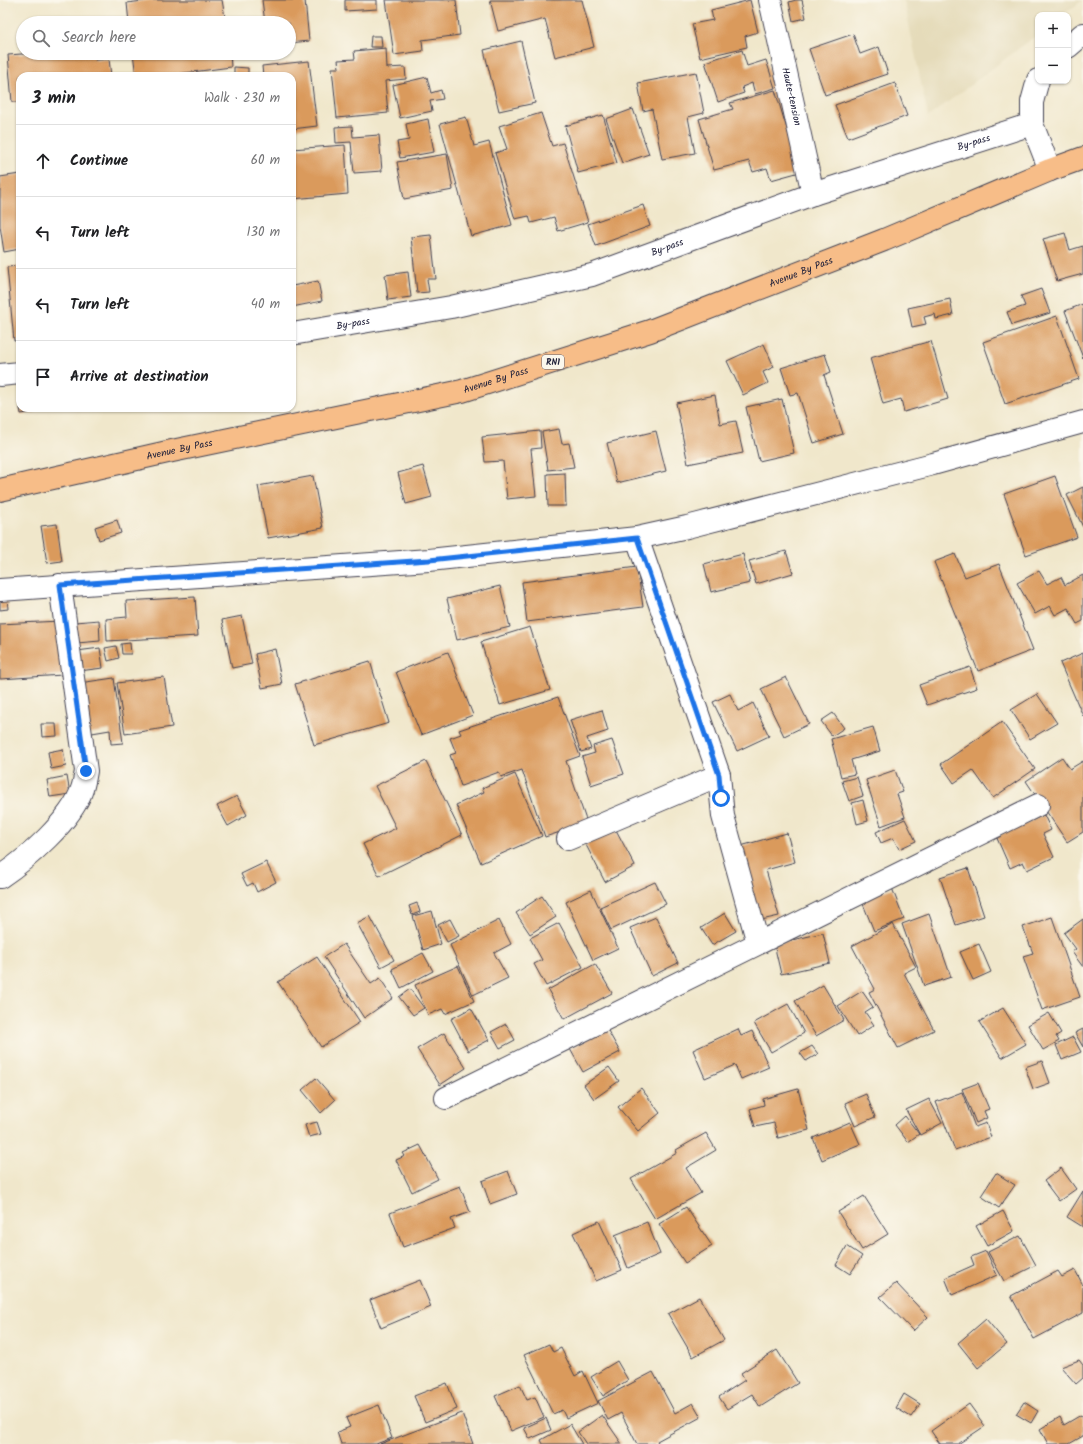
<!DOCTYPE html>
<html lang="en">
<head>
<meta charset="utf-8">
<style>
  :root { --surface:#fff; --page:#f2f2f2; --text:#202124; --muted:#757577; --line:#e0e0e0 }
  body { margin:0; font-family:Kalam,sans-serif; background:var(--page); color:var(--text) }
  .controls { position:absolute; right:12px; top:12px; display:grid; overflow:hidden; border-radius:8px; box-shadow:0 1px 3px #0004 }
  .controls button { width:36px; height:36px; display:grid; place-items:center; padding:0; border:0; border-bottom:1px solid var(--line); background:var(--surface); color:var(--text); font:20px sans-serif }
  .stop { position:absolute; width:12px; height:12px; margin:-9px; border:3px solid #1a73e8; border-radius:50%; background:#fff }
  .stop.end { background:#1a73e8; border-color:#fff; box-shadow:0 1px 4px #0008 }
  .list { margin:0; padding:0; list-style:none }
  h2 { display:flex; justify-content:space-between; align-items:center; height:52px; margin:0; padding:0 16px; font-size:17px }
  h2 small { font-size:13px; font-weight:400; color:var(--muted) }
  .list li { display:grid; grid-template-columns:26px 1fr auto; gap:12px; align-items:center; box-sizing:border-box; height:72px; padding:0 16px; border-top:1px solid var(--line) }
  .list b { display:block; font-size:15px; white-space:nowrap }
  .list em { font-size:13px; font-style:normal; color:var(--muted) }
  .icon { flex:none; width:22px; height:22px; fill:none; stroke:currentColor; stroke-width:2; stroke-linecap:round; stroke-linejoin:round }
  .map { position:relative; flex:none; width:1083px; height:1444px; overflow:hidden }
  .search { position:absolute; background:var(--surface); box-shadow:0 1px 3px #0004; left:16px; top:16px; width:280px; height:44px; display:flex; align-items:center; gap:10px; box-sizing:border-box; padding:0 14px; border-radius:22px; color:var(--muted); font-size:15px }
  .panel { position:absolute; background:var(--surface); box-shadow:0 1px 3px #0004; left:16px; top:72px; width:280px; height:340px; border-radius:12px }
  .map>svg:first-child { display:block }
</style>
</head>
<body>
<div class="map">
<svg width="1083" height="1444" viewBox="0 0 1083 1444">
  <rect width="100%" height="100%" fill="#fbf7ec"/>
  <filter id="ink" filterUnits="userSpaceOnUse"><feTurbulence type="fractalNoise" baseFrequency=".025" numOctaves="2"/><feDisplacementMap in="SourceGraphic" scale="8" xChannelSelector="R" yChannelSelector="G"/><feConvolveMatrix kernelMatrix="1 2 1 2 8 2 1 2 1" color-interpolation-filters="sRGB"/></filter>
  <filter id="wash" filterUnits="userSpaceOnUse"><feTurbulence type="fractalNoise" baseFrequency=".012" numOctaves="4" result="noise"/><feDisplacementMap in="SourceGraphic" scale="16" xChannelSelector="R" yChannelSelector="G"/><feGaussianBlur stdDeviation="0.9" result="paint"/><feColorMatrix in="noise" values="0 0 0 0 0 0 0 0 0 0 0 0 0 0 0 0 0 1.4 0 .05"/><feComposite in="paint" operator="in"/></filter>
  <g filter="url(#wash)">
    <rect width="100%" height="100%" fill="#f0e7cb"/>
    <path fill="#e5dbba" d="M904 0H1083L1063 15H1038V34L928 117Z"/>
    <g id="blocks">
      <path fill="#da9a5b" d="M150 0H222L226 23H129L127 3Z
        M262 0H305L309 41 289 43V23H265Z
        M345 0H377V9L345 11Z
        M386 0H456L460 35 422 40 423 51 394 55Z
        M490 0H582L594 47 555 57 545 19 498 31Z
        M750 0 758 32 745 36 747 47 700 58 692 24 713 20 711 10Z
        M796 0H802L806 18 793 21 789 2Z
        M853 34 860 54 879 47 888 74 825 95 809 49Z
        M371 36H381L382 47H370Z
        M521 41 535 103 499 111 484 50Z
        M386 48 387 68 405 67 406 79 385 81 388 113 337 118 332 68H339L338 60 355 59 354 51Z
        M742 50 747 66 766 60 775 88 755 94 752 83 742 87 744 93 718 102 705 62Z
        M35 53H95V60L109 59 111 76H20V102H12L8 55Z
        M133 53H230L231 67 161 76H136Z
        M309 61 317 126 292 129V76H263L262 66Z
        M234 67 248 68V76H234Z
        M696 72 704 113 688 117 695 153 662 159 652 109 643 111 638 83Z
        M427 77 431 93 441 90 443 99 430 101 432 111 400 118 393 85Z
        M895 83 907 116 848 138 835 105Z
        M775 90 800 172 771 180 767 168 753 172 749 161 714 170 699 119 733 109 730 103Z
        M633 109 649 154 622 163 606 119Z
        M541 113 552 146 563 143 588 222 558 231 554 217 531 223 529 216 515 219 495 153 507 149 499 126Z
        M603 115 617 163 578 173 565 126Z
        M466 117 474 146 489 142 512 225 471 236 440 124Z
        M428 119 434 152 400 158 397 142 409 140 406 124Z
        M352 126 353 137 379 135 382 171 354 173 351 142 336 143 335 127Z
        M345 145 348 194 292 199V149Z
        M447 154 453 190 404 199 397 162Z
        M20 174V249L4 252 0 226V177Z
        M643 205 650 226 596 246 588 224Z
        M1065 233 1070 250 1083 246V274L1057 281 1043 239Z
        M431 235 436 279H427L429 292 417 293 411 237Z
        M20 266V340L14 341 7 267Z
        M408 272 411 297 388 300 385 275Z
        M318 281 322 301 292 307V286Z
        M1041 289 1050 313 1012 325 1007 312 1025 306 1021 296Z
        M950 299 953 315 936 319 935 314 924 317 926 324 912 327 908 308Z
        M1083 304V358L1065 311Z
        M1057 316 1079 379 1005 404 983 342Z
        M931 341 948 399 904 412 901 399 883 404 870 358Z
        M764 344 774 367 763 372 768 383 743 395 727 361Z
        M825 354 831 372 824 375 843 434 814 443 798 393 790 395 781 368Z
        M715 395 720 424 736 421 743 453 688 464 676 403Z
        M782 399 794 453 759 461 746 407Z
        M20 408H35V412L21 414Z
        M559 429 562 444 569 443 574 467 548 470 542 432Z
        M540 431 541 448 531 449 536 496 507 499 503 461 485 462 482 437Z
        M656 431 666 471 617 483 607 443Z
        M423 466 432 497 406 504 398 473Z
        M565 473 566 506H548L547 474Z
        M313 476 323 528 268 538 258 486Z
        M1055 476 1077 537 1026 555 1004 494Z
        M1083 487V527L1067 495Z
        M117 520 121 533 99 540 95 527Z
        M57 524 62 561 47 563 41 526Z
        M786 551 793 573 756 584 749 561Z
        M743 554 750 583 711 592 704 564Z
        M955 554 965 577 999 564 1033 650 978 671 934 562Z
        M637 567 643 607 527 622 522 582Z
        M1039 571 1047 584 1061 577 1065 585 1083 575V621L1077 624 1068 608 1055 615 1050 606 1035 614 1017 583Z
        M500 586 510 627 457 640 447 599Z
        M7 597 8 609 0 610V598Z
        M195 597 198 636 107 641 106 619 127 617 126 601Z
        M242 616 252 664 232 668 222 620Z
        M99 620 100 641 77 643 75 622Z
        M60 621 63 675 0 679V624Z
        M530 627 550 690 500 705 481 642Z
        M130 643 131 654H122L121 644Z
        M116 646 119 658 108 661 105 648Z
        M100 648 103 668 79 671 77 651Z
        M275 649 282 684 262 688 255 654Z
        M448 652 473 715 421 735 396 672Z
        M1083 653V716L1060 663Z
        M370 661 389 723 314 745 295 684Z
        M970 667 977 688 927 705 919 685Z
        M164 677 172 727 125 734 117 683Z
        M786 677 809 724 784 736 761 689Z
        M114 678 123 743 111 744 110 730 86 734 79 683Z
        M730 694 738 711 753 703 769 736 737 751 713 702Z
        M1037 694 1057 723 1030 739 1011 710Z
        M558 697 580 756 566 761 587 823 545 837 522 770 501 777 499 772 461 786 450 755 456 753 450 738 461 734 459 730Z
        M602 710 608 731 587 738 591 749 581 752 570 720Z
        M833 713 844 728 832 736 821 721Z
        M1002 722 1035 769 993 798 973 770 954 783 941 764Z
        M41 724H56L57 736 42 737Z
        M873 727 880 751 851 760 855 774 841 777 831 739Z
        M612 740 624 774 591 785 582 757 595 753 593 746Z
        M63 749 66 766 51 769 48 752Z
        M1062 757 1070 769 1083 761V832L1067 842 1026 781Z
        M426 761 462 835 379 876 363 844 396 828 375 786Z
        M895 770 903 792 897 794 905 817 881 826 866 780Z
        M515 774 542 836 481 863 456 805 484 792 482 788Z
        M67 776 70 794 50 797 47 780Z
        M857 777 863 796 849 801 842 781Z
        M237 796 247 815 228 826 217 806Z
        M863 800 868 821 857 824 852 803Z
        M1044 815 1051 830 1043 834 1054 857 1027 870 1023 862 1010 868 996 836Z
        M905 819 916 841 899 849 893 838 881 843 876 832Z
        M615 828 635 866 605 882 585 843Z
        M787 833 795 862 766 870 779 916 757 921 737 847Z
        M266 862 276 882 257 892 253 883 247 886 241 874Z
        M968 868 984 916 956 925 940 877Z
        M655 882 666 904 611 930 600 907Z
        M892 888 904 919 874 931 861 899Z
        M591 890 618 948 593 960 566 902Z
        M542 896 556 917 530 934 516 913Z
        M417 903 420 912 412 915 409 906Z
        M432 911 441 944 423 950 413 916Z
        M725 913 736 931 712 945 701 928Z
        M929 914 951 977 924 986 902 924Z
        M370 916 394 960 381 967 357 923Z
        M656 917 678 963 652 976 630 928Z
        M1052 917 1080 997 1042 1010 1023 956 1033 953 1023 927Z
        M450 919 459 936 447 942 438 925Z
        M1083 919V967L1072 952 1076 949 1064 933Z
        M499 920 511 944 494 953 508 978 473 995 450 945Z
        M559 923 583 967 546 986 534 964 542 960 530 938Z
        M893 924 916 967 904 973 934 1030 898 1048 869 992 875 989 852 946Z
        M823 933 830 963 781 974 774 944Z
        M344 944 371 984 380 978 393 998 364 1018 324 957Z
        M979 944 991 972 973 980 960 952Z
        M423 953 433 971 401 988 392 969Z
        M317 957 360 1022 321 1047 278 982Z
        M595 964 612 993 564 1019 548 990Z
        M458 966 474 1001 445 1014 442 1009 428 1015 415 985Z
        M823 985 844 1020 816 1036 795 1001Z
        M410 989 424 1008 413 1015 399 997Z
        M862 991 873 1007 865 1012 874 1025 857 1036 838 1006Z
        M788 1004 804 1033 771 1052 754 1023Z
        M471 1008 489 1040 468 1051 451 1019Z
        M1003 1008 1026 1044 1002 1058 979 1022Z
        M1049 1013 1061 1033 1056 1036 1059 1041 1043 1050 1028 1025Z
        M506 1024 515 1040 500 1048 491 1032Z
        M607 1029 620 1052 583 1072 570 1049Z
        M738 1029 741 1036 752 1031 769 1067 741 1079 735 1065 705 1078 693 1050Z
        M1083 1029V1047L1075 1033Z
        M444 1033 466 1068 440 1085 417 1049Z
        M1073 1037 1081 1052 1062 1060 1056 1045Z
        M812 1046 818 1054 806 1061 800 1053Z
        M1042 1061 1050 1083 1033 1089 1025 1067Z
        M609 1067 619 1081 594 1099 584 1085Z
        M316 1078 335 1100 321 1113 302 1090Z
        M978 1083 989 1109 984 1111 987 1118 976 1123 962 1089Z
        M641 1088 660 1113 638 1131 618 1107Z
        M798 1089 809 1130 778 1138 774 1123 755 1127 750 1109 764 1105 763 1099Z
        M962 1092 975 1127 986 1123 991 1137 955 1150 936 1102Z
        M866 1094 875 1117 855 1126 845 1103Z
        M929 1099 942 1123 920 1135 906 1110Z
        M905 1116 919 1134 908 1142 895 1125Z
        M317 1122 321 1134 309 1137 305 1125Z
        M850 1122 860 1144 822 1160 813 1138Z
        M706 1133 716 1150 686 1168 701 1193 655 1219 631 1179 677 1153 676 1150Z
        M420 1145 438 1179 412 1192 396 1160 405 1156 403 1153Z
        M1061 1168 1076 1189 1059 1201 1044 1181Z
        M508 1171 517 1194 490 1204 482 1181Z
        M996 1173 1015 1185 999 1208 981 1196Z
        M460 1186 470 1212 451 1219 455 1228 403 1247 390 1213Z
        M1083 1191V1227L1067 1217Z
        M864 1196 888 1234 862 1250 838 1212Z
        M686 1207 712 1246 685 1263 659 1224Z
        M1003 1211 1014 1231 987 1246 976 1226Z
        M599 1221 622 1270 596 1281 573 1233Z
        M647 1222 660 1254 628 1268 615 1235Z
        M1020 1236 1036 1265 1004 1281 988 1252Z
        M847 1246 862 1256 850 1274 836 1265Z
        M986 1251 997 1275 952 1295 945 1278 974 1265 971 1257Z
        M1075 1270 1083 1285V1313L1034 1339 1011 1296 1058 1271 1062 1277Z
        M420 1280 431 1307 381 1328 370 1300Z
        M896 1283 928 1317 913 1331 880 1297Z
        M699 1297 724 1340 693 1357 668 1314Z
        M986 1319 1007 1344 978 1368 958 1343Z
        M549 1344 553 1352 561 1348 575 1376 583 1371 598 1403 566 1418 562 1410 553 1414 524 1355Z
        M777 1350 798 1383 760 1407 752 1394 727 1409 719 1397 745 1380 741 1373Z
        M1079 1360 1083 1365V1378L1076 1384 1061 1367Z
        M617 1361 628 1380 603 1396 591 1377Z
        M653 1372 675 1413 693 1403 701 1417 657 1441 659 1444H637L621 1413 608 1420 598 1401Z
        M447 1383 457 1409 425 1422 414 1396Z
        M520 1385 527 1400 535 1397 544 1417 511 1431 495 1396Z
        M904 1394 920 1404 911 1417 896 1408Z
        M1024 1402 1038 1411 1031 1423 1016 1414Z
        M969 1404 985 1426 958 1444H940L931 1431Z
        M379 1405 392 1438 376 1444H341L337 1432 350 1427 346 1418Z
        M462 1413 473 1444H380Z
        M602 1415 622 1444H586L578 1432Z
        M1081 1415 1083 1418V1436L1069 1444H1048L1040 1429 1060 1417 1064 1425Z
        M546 1418 551 1430 530 1439 524 1428Z
        M570 1424 582 1444H543L541 1440Z"/>
    </g>
  </g>
  <g filter="url(#ink)">
    <use href="#blocks" fill-opacity="0" stroke="#414051" stroke-width="1"/>
    <g fill="none" stroke-linecap="round" stroke-linejoin="round">
      <g stroke="#414051" stroke-width="24">
        <g id="minor">
          <path id="s1" d="M770 0 813 194"/>
          <path d="M1068 47 1083 34"/>
          <path d="M1038 80 1032 102V124L1050 170"/>
          <path id="s2" d="M292 334 451 307 592 275 813 194 1032 124"/>
          <path d="M0 375 20 373"/>
          <path d="M637 538 719 775 723 816 758 943"/>
          <path d="M0 590 429 560 637 538 687 527 933 464 1083 422"/>
          <path d="M568 839 719 775"/>
          <path d="M0 877C27 859 72 820 82 789 84 783 85 777 86 771L60 585"/>
          <path d="M446 1098 1038 805"/>
        </g>
      </g>
      <g stroke="#414051" stroke-width="24">
        <g id="highway">
          <path id="s3" d="M0 490 172 451 462 391 650 331 884 240 1050 170 1083 158"/>
        </g>
      </g>
      <use href="#minor" stroke="#fff" stroke-width="22"/>
      <use href="#highway" stroke="#f7bd88" stroke-width="22"/>
    </g>
  </g>
  <g fill="none" stroke-linecap="round" stroke-linejoin="round" filter="url(#ink)">
    <path stroke="#1a73e8" stroke-width="5" d="M86 771 60 585 429 560 637 538 719 775 721 798"/>
  </g>
  <g text-anchor="middle" dominant-baseline="central" stroke-width="3" stroke-linejoin="round" paint-order="stroke">
    <rect fill="#fbf7ec" stroke="#636270" stroke-width="1" x="542" y="355" width="22" height="14" rx="3"/>
    <g font-size="9" font-weight="bold" fill="#22223b">
      <text x="553" y="362">RN1</text>
    </g>
    <g font-size="10" fill="#22223b" stroke="#fbf7ec">
      <text stroke="none"><textPath href="#s1" startOffset="99">Haute-tension</textPath></text>
      <text stroke="none"><textPath href="#s2" startOffset="710">By-pass</textPath></text>
      <text stroke="none"><textPath href="#s2" startOffset="386">By-pass</textPath></text>
      <text stroke="none"><textPath href="#s3" startOffset="832">Avenue By Pass</textPath></text>
      <text stroke="none"><textPath href="#s2" startOffset="62">By-pass</textPath></text>
      <text stroke="none"><textPath href="#s3" startOffset="508">Avenue By Pass</textPath></text>
      <text stroke="none"><textPath href="#s3" startOffset="184">Avenue By Pass</textPath></text>
    </g>
  </g>
</svg>
<div class="controls">
<button>+</button>
<button>−</button>
</div>
<div class="stop" style="left:721px;top:798px"></div>
<div class="stop end" style="left:86px;top:771px"></div>
<div class="search"><svg class="icon" aria-label="search" viewBox="0 0 24 24"><circle cx="10" cy="10" r="6"/><path d="M15 15l6 6"/></svg>Search here</div>
<section class="panel">
<h2>3 min<small>Walk · 230 m</small></h2>
<ul class="list">
<li><svg class="icon" aria-label="ahead" viewBox="0 0 24 24"><path d="M12 20V5M6 11l6-6 6 6"/></svg><div><b>Continue</b></div><em>60 m</em></li>
<li><svg class="icon" aria-label="left" viewBox="0 0 24 24"><path d="M17 20v-9H6M10 6l-5 5 5 5"/></svg><div><b>Turn left</b></div><em>130 m</em></li>
<li><svg class="icon" aria-label="left" viewBox="0 0 24 24"><path d="M17 20v-9H6M10 6l-5 5 5 5"/></svg><div><b>Turn left</b></div><em>40 m</em></li>
<li><svg class="icon" aria-label="arrive" viewBox="0 0 24 24"><path d="M6 21V4h12l-3 4 3 4H6"/></svg><div><b>Arrive at destination</b></div></li>
</ul>
</section>
</div>
</body>
</html>
